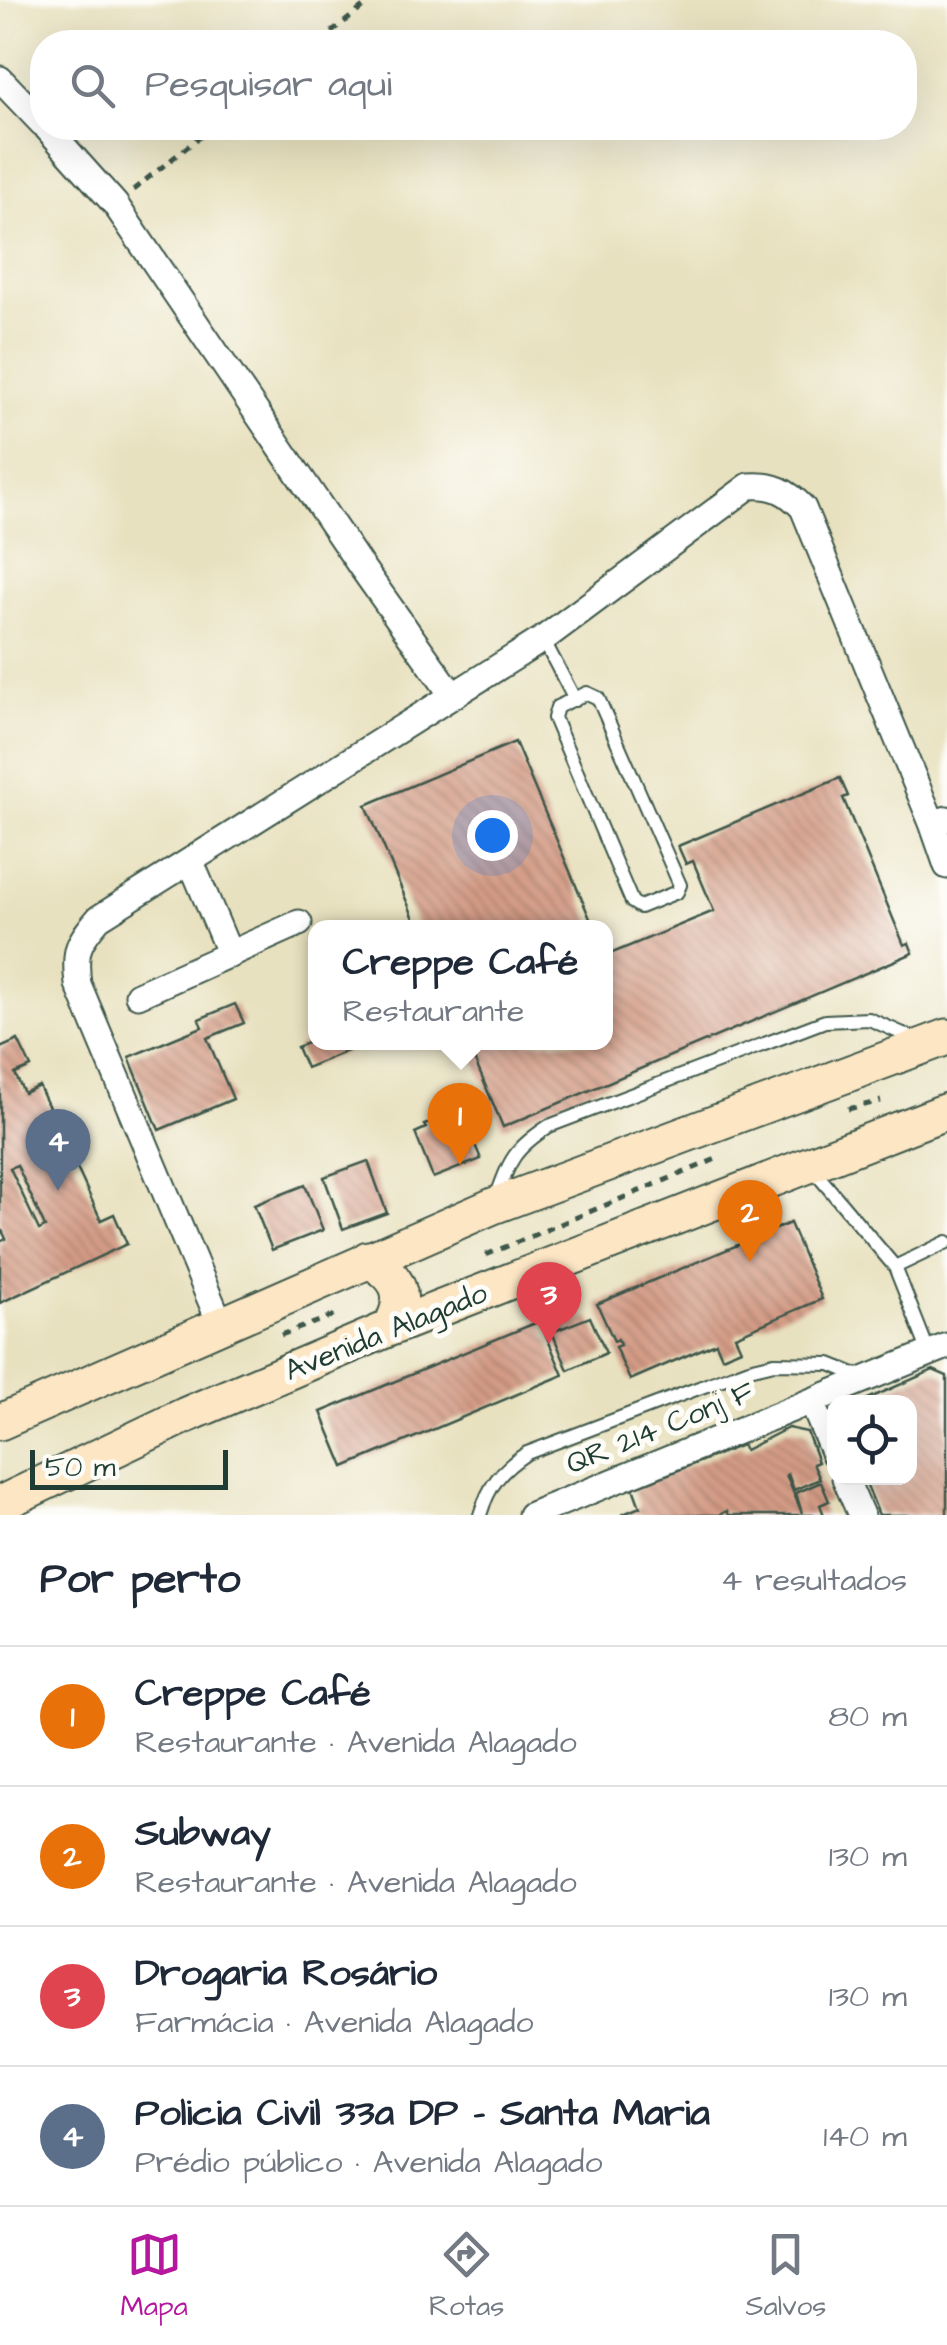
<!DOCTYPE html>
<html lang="pt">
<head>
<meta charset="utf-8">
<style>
  :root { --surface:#fff; --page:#f6f6f7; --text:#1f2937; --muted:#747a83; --line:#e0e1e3; --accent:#b5179e }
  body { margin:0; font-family:"Architects Daughter",sans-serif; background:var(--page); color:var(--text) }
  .controls { position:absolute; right:30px; bottom:30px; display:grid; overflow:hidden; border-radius:20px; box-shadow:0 10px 40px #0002 }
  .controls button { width:90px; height:90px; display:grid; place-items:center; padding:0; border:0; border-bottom:2px solid var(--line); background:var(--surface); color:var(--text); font:50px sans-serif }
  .scale { position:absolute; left:30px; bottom:25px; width:198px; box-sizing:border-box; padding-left:10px; border:5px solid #1f3d34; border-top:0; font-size:28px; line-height:35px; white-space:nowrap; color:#1f3d34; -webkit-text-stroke:8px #fdfcf7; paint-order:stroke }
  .you { position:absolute; left:492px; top:835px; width:35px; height:35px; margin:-25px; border:8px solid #fff; border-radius:50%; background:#1a73e8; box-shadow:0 0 0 15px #1a73e833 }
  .badge { display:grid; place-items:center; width:65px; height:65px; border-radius:50%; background:var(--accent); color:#fff; font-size:32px; font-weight:700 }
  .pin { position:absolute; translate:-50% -82px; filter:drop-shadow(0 2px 5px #0008) }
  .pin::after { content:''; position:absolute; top:52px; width:35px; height:30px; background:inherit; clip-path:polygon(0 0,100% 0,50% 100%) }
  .popup { position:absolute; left:308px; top:920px; width:305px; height:130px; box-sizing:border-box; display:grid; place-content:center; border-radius:20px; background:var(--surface); filter:drop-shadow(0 2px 8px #0005); font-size:32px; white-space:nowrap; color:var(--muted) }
  .popup b { font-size:38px; color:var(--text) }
  .popup::after { content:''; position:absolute; left:50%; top:100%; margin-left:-20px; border:20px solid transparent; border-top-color:var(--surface) }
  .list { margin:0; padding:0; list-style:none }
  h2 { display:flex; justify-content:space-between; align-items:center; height:130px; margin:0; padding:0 40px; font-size:42px }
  h2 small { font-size:32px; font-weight:400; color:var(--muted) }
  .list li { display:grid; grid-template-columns:65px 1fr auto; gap:30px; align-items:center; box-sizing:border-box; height:140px; padding:0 40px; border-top:2px solid var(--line) }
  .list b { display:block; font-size:38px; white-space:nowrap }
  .list p { margin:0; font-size:32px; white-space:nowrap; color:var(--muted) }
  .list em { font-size:32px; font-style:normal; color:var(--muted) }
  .icon { flex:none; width:55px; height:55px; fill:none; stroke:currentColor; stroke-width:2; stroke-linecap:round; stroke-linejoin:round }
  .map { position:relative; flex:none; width:947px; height:1515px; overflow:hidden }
  .search { position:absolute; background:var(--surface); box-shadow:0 10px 40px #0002; left:30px; right:30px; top:30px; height:110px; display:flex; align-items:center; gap:25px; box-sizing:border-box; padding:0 35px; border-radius:40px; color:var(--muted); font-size:38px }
  .sheet { height:690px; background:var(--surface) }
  nav { display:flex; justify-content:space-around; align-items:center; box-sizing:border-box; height:140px; border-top:2px solid var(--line); background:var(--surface); font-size:28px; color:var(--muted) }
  nav a { display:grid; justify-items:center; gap:5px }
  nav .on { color:var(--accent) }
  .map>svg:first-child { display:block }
</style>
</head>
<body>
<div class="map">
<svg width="947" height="1515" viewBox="0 0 947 1515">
  <defs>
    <pattern id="building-back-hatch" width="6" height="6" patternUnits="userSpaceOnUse" patternTransform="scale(2.5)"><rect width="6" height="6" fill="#d49b85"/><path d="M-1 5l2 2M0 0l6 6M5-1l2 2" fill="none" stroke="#ab806e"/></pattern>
  </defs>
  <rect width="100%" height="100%" fill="#fdfcf7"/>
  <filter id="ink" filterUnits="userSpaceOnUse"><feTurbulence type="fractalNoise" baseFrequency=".01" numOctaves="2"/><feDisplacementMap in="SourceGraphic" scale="20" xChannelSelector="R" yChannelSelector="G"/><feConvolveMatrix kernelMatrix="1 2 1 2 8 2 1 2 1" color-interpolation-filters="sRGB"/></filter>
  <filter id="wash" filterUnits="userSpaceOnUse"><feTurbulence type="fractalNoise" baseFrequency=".0048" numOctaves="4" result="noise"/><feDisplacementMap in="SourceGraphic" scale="40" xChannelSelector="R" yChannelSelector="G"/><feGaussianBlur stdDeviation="2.25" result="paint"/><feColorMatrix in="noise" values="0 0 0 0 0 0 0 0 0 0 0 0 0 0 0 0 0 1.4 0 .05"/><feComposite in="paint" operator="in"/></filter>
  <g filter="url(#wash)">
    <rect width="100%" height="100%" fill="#e8e1bf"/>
    <g id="blocks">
      <path fill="url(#building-back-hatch)" fill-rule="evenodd" d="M515 742 594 928H418L366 805Z
        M840 778 848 796 843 798 904 945 909 943 913 953 503 1127 467 1042H605V956L714 911 693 861 686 864 678 846Z
        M235 1004 244 1023 207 1038 233 1099 159 1130 129 1057 202 1027 199 1019Z
        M18 1040 31 1067 15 1074 24 1093 39 1086 101 1220 114 1214 127 1244 0 1303V1242L6 1239 0 1226V1048ZM17 1165 45 1227 39 1230 10 1168Z
        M315 1040V1042L367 1043 306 1068 297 1047Z
        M451 1114 452 1118 462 1114 481 1159 433 1178 415 1133 426 1128 424 1125Z
        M368 1161 387 1213 343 1229 324 1177Z
        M305 1185 323 1230 272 1250 254 1205Z
        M790 1223 822 1299 735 1336 741 1349 722 1357 716 1343 630 1380 615 1347 620 1345 618 1339 614 1341 597 1304Z
        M590 1317 606 1353 568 1370 552 1332Z
        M540 1321 563 1375 344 1467 321 1412Z
        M933 1370 947 1376V1515H879L864 1478H910V1402H861Z
        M788 1428 807 1432 818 1462 813 1464 820 1479 794 1490 788 1474 786 1475 802 1513 796 1493 821 1482 829 1501 820 1505 824 1515H729L727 1511 719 1515H621L640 1507 633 1488 742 1445 745 1450Z"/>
    </g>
  </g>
  <g filter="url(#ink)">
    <use href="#blocks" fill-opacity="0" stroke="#3d5649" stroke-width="2.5"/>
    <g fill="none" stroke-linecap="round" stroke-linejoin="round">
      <g stroke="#3d5649" stroke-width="16">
        <path id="lane" d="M543 639 575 700
          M587 693 598 698 680 885 677 892 640 907 632 902 554 718 557 707Z
          M810 1166 895 1267
          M496 1198C510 1159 514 1149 549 1126L825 1021 869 1019 917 1040
          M929 1353 895 1267 947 1242
          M480 1515C489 1485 501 1470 527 1453L749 1369 774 1363 830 1364 864 1378"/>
      </g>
      <g stroke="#3d5649" stroke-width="29">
        <path id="street" d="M0 79 42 123
          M47 128 115 204 360 565 453 696
          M932 823 947 866
          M191 862 230 955
          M138 995 299 923
          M220 1323 78 984C74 951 77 943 99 918L543 639 749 486C773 484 787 491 803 508L932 823 947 819
          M812 1402 834 1454
          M845 1478 861 1515
          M531 1515 947 1346"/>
      </g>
      <g stroke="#3d5649" stroke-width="39">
        <path id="secondary" d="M368 1259C399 1277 409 1295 390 1328
          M0 1422 493 1206 947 1037
          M0 1504 186 1415 390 1328 947 1111"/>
      </g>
      <path stroke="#3d5649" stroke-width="5" stroke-dasharray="8 8" stroke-linecap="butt" d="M319 42 372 0
        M133 190 211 128
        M848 1109 881 1101
        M486 1255 721 1157
        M281 1335 341 1313"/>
      <use href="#lane" stroke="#fff" stroke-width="12"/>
      <use href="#street" stroke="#fff" stroke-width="25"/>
      <use href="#secondary" stroke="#fce6c4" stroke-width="35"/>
    </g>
  </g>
  <g text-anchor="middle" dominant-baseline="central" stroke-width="10" stroke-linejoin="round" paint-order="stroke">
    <g font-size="30" fill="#1f3d34" stroke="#fdfcf7">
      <text transform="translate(386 1332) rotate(-22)">Avenida Alagado</text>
      <text transform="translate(660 1428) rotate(-22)">QR 214 Conj F</text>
    </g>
  </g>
</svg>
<div class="controls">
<button><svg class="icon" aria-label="locate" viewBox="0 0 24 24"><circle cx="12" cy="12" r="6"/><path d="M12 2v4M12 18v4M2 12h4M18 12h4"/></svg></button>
</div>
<div class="scale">50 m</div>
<div class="you"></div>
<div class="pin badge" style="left:460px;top:1165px;background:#e8710a">1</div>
<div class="popup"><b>Creppe Café</b>Restaurante</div>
<div class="pin badge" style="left:750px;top:1262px;background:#e8710a">2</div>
<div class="pin badge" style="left:549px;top:1344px;background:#e0444e">3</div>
<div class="pin badge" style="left:58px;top:1191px;background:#5c6f8a">4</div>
<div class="search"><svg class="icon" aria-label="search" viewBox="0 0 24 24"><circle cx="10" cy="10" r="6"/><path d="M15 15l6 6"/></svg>Pesquisar aqui</div>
</div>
<section class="sheet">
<h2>Por perto<small>4 resultados</small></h2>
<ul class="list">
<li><span class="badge" style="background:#e8710a">1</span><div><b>Creppe Café</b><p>Restaurante · Avenida Alagado</p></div><em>80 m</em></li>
<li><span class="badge" style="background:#e8710a">2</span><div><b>Subway</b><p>Restaurante · Avenida Alagado</p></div><em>130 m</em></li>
<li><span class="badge" style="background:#e0444e">3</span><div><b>Drogaria Rosário</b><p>Farmácia · Avenida Alagado</p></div><em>130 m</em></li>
<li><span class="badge" style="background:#5c6f8a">4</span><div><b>Policia Civil 33a DP - Santa Maria</b><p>Prédio público · Avenida Alagado</p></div><em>140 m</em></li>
</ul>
</section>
<nav>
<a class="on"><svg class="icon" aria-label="map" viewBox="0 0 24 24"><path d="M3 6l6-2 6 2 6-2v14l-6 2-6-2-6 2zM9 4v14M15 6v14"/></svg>Mapa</a>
<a><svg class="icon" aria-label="directions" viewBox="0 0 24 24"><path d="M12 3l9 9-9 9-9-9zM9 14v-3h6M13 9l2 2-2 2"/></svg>Rotas</a>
<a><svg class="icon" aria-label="saved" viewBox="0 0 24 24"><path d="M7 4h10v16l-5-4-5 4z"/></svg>Salvos</a>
</nav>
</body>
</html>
